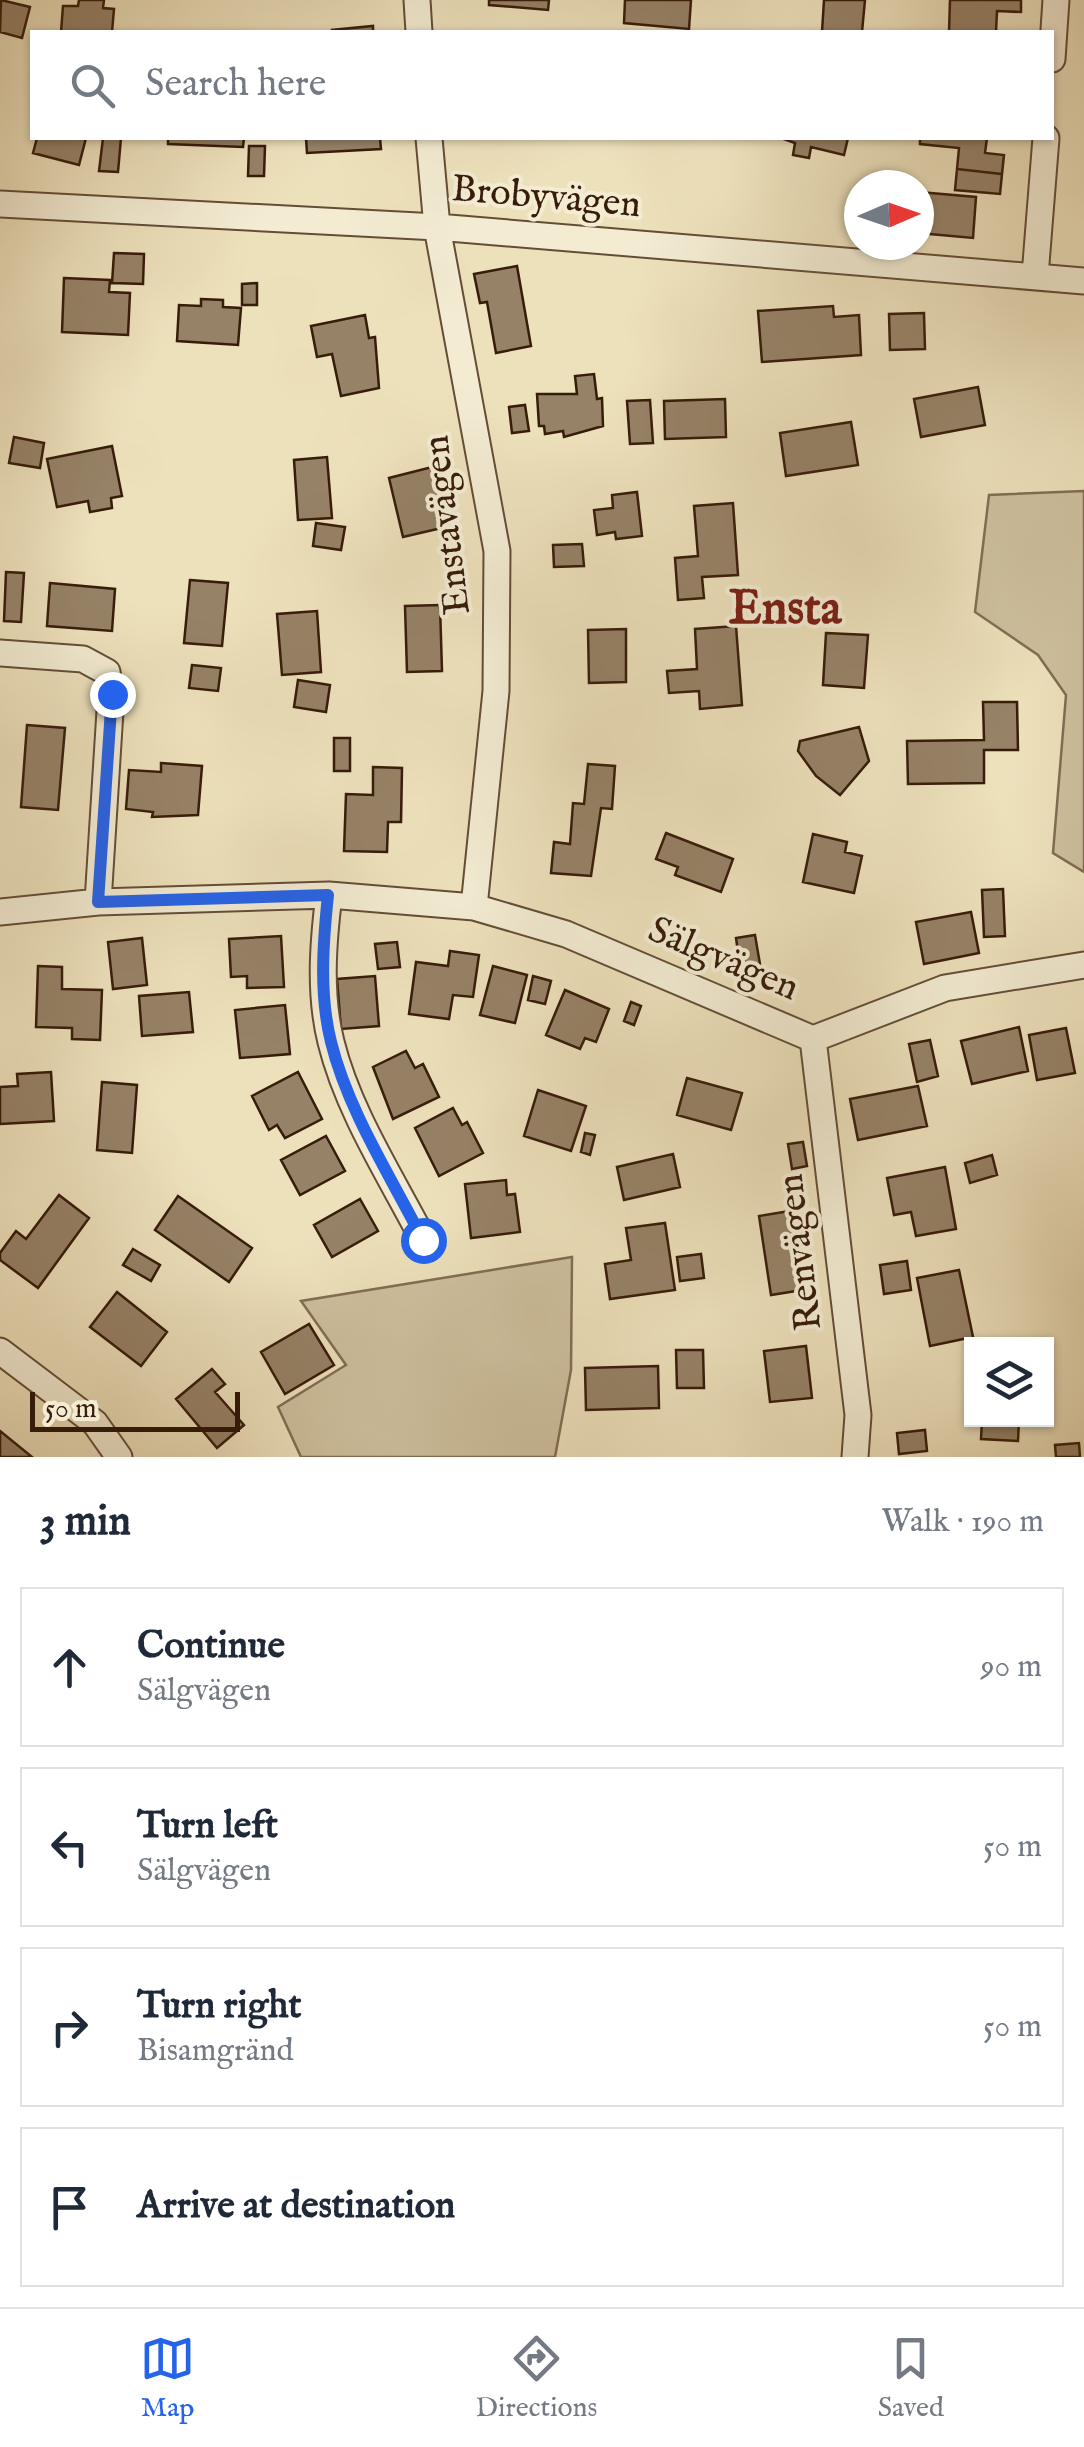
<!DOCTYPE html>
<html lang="en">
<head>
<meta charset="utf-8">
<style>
  :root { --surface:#fff; --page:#f2f2f3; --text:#1f2937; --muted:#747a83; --line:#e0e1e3; --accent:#2563eb }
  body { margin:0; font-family:"IM FELL English",serif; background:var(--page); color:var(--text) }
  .controls { position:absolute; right:30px; bottom:30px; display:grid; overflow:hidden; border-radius:0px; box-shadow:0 2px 8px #0004 }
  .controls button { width:90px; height:90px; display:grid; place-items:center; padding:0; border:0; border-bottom:2px solid var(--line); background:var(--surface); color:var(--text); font:50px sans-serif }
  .compass { position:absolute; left:844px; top:170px; width:90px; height:90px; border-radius:50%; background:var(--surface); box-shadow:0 2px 8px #0004; rotate:88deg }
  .scale { position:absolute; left:30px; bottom:25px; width:210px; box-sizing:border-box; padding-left:10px; border:5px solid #371c0a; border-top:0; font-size:28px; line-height:35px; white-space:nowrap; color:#371c0a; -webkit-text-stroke:8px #f3ecd3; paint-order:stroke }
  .stop { position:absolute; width:30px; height:30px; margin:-22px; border:8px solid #2563eb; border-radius:50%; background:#fff }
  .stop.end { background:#2563eb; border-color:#fff; box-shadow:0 2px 10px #0008 }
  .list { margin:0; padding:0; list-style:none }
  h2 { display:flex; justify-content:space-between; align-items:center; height:130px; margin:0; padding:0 40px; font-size:42px }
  h2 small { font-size:32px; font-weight:400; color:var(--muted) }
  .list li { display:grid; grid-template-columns:65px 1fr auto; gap:30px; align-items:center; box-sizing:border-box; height:160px; margin:0 20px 20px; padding:0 20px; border:2px solid var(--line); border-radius:0px }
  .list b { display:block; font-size:38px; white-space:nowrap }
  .list p { margin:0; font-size:32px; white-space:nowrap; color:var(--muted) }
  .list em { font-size:32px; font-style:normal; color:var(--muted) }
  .icon { flex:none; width:55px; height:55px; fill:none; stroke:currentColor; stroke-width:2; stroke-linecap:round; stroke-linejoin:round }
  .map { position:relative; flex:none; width:1084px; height:1457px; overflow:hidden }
  .search { position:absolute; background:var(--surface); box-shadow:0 2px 8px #0004; left:30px; right:30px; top:30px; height:110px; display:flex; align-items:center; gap:25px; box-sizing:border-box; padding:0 35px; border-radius:0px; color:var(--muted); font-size:38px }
  .sheet { height:850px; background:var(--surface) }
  nav { display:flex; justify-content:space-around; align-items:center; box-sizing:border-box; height:140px; border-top:2px solid var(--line); background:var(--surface); font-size:28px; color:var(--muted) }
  nav a { display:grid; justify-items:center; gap:5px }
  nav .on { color:var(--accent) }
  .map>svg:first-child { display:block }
</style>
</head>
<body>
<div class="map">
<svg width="1084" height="1457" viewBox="0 0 1084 1457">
  <rect width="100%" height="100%" fill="#ede1bc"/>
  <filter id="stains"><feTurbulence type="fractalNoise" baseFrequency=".002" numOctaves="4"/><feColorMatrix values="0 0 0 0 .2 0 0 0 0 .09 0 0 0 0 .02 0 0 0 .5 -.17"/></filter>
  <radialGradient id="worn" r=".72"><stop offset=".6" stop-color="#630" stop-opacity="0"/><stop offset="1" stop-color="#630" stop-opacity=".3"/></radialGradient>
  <path fill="#cec09e" stroke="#826e54" stroke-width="2.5" d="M1084 491V872L1053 853 1066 695 1038 655 975 612 989 495Z
    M572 1257 571 1370 555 1457H301L278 1407 346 1365 301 1301Z"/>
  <path fill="#968267" stroke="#371c0a" stroke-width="2.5" d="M1 0 30 7 22 38 0 32Z
    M79 0H104L103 8 114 9 112 32H61L63 6H78Z
    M489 0H549L548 10 489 5Z
    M625 0H691L689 29 624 23Z
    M824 0H865L862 32H822Z
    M950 0H1021V12L997 11 996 32H949Z
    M373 26V32H332V30Z
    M37 138H86L79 165 33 153Z
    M103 138H121L118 172 99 171Z
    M168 138H244L243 147 168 144Z
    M306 138H380L381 149 307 153Z
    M781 138H848L844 155 811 147 809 158 793 155 795 143Z
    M920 138H987L985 153 1004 155 1002 174 957 169 959 148 920 144Z
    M249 146H265L264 176H248Z
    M957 169 1002 174 1000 194 955 190Z
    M919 192 976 197 973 238 919 233Z
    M114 253 144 254 143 284 112 283Z
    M517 266 531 346 496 353 487 302 480 303 474 274Z
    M64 278 110 280 109 292 130 293 128 335 62 332Z
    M257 283V305H242V284Z
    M201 299 223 300V307L241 308 238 345 177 341 179 305 201 306Z
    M833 306 834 317 859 315 861 355 762 362 758 311Z
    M924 313 925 349 890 350 889 314Z
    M365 315 369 338 375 337 379 388 341 396 332 354 317 357 311 326Z
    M594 374 597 399 602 398 603 426 564 437 563 431 545 434 544 426H539L537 394H577L575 376Z
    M978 387 985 425 921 437 914 399Z
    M725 399 726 437 665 439 664 401Z
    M650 400 653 443 630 444 627 401Z
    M525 405 529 431 512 433 509 407Z
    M851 422 858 465 786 476 780 433Z
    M14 437 44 443 40 468 9 463Z
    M112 446 122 496 111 498 112 508 90 512 88 501 57 507 47 459Z
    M327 457 332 518 298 520 294 460Z
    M436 466 450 526 403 537 389 478Z
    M637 492 642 536 616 539 615 532 597 535 594 510 613 508 612 495Z
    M733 503 738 575 702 577 704 598 678 600 675 558 698 556 694 506Z
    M316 523 345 527 341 550 313 546Z
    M582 544 584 566 554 567 553 545Z
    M6 572 24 573 21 622 4 621Z
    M190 580 228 583 222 646 184 643Z
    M50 583 115 589 112 631 47 626Z
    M440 605 442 671 407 672 405 606Z
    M317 611 321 672 282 675 277 614Z
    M736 626 742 705 700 709 699 691 669 693 667 671 697 669 695 629Z
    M626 629V682L589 683 588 630Z
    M826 633 868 635 864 688 823 685Z
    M192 665 221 668 218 691 189 688Z
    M298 680 330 685 326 712 294 707Z
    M983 702H1017L1018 750H984V783L908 784 907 741 984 740Z
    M27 725 65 728 58 810 21 807Z
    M859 727 869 761 840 795 816 776 798 751 800 741Z
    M334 738H350V771H334Z
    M161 763 202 766 198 815 152 817 153 812 126 809 129 770 161 772Z
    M588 764 615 766 612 809 601 808 591 876 551 873 554 842 570 844 573 803 584 804Z
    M373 767 402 768 401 822H388L387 852 344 851 346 794 373 795Z
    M666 833 733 859 721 892 675 875 678 867 656 859Z
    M813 834 847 842 845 852 862 856 854 893 803 882Z
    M1003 889 1005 936 984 937 982 890Z
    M971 912 979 953 924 964 916 922Z
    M755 935 761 970 741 973 736 938Z
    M281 936 284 987 247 988V976L231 977 229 939Z
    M142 938 147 985 113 989 108 942Z
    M397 942 400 967 378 969 375 944Z
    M450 951 479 955 473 997 453 995 449 1019 409 1014 416 962 448 966Z
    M38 966 62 967V989L102 990 100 1040 72 1039V1028L36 1027Z
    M493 966 527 975 515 1023 480 1015Z
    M375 976 379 1026 341 1029 337 979Z
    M533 976 551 981 545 1004 528 1000Z
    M565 990 609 1009 596 1042 585 1038 580 1049 546 1035Z
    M189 992 193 1032 142 1036 139 996Z
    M631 1002 641 1006 634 1025 624 1021Z
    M285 1005 290 1054 240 1058 235 1010Z
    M1019 1027 1028 1071 972 1084 961 1041Z
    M1066 1028 1075 1073 1037 1080 1029 1035Z
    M930 1040 938 1076 917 1082 909 1044Z
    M406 1051 415 1068 423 1064 439 1097 393 1119 373 1067Z
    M51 1072 54 1121 0 1124V1087L18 1086 17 1074Z
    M298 1072 322 1119 285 1138 277 1125 269 1130 252 1096Z
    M687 1078 742 1093 731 1130 677 1115Z
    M102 1082 137 1085 132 1153 97 1150Z
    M918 1086 927 1126 858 1140 850 1099Z
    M538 1090 586 1106 571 1151 524 1136Z
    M453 1108 462 1125 467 1122 483 1153 439 1176 415 1128Z
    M585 1133 595 1135 590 1155 581 1152Z
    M326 1136 345 1171 300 1195 281 1160Z
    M803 1142 807 1166 792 1169 788 1144Z
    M673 1154 680 1187 624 1200 617 1167Z
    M992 1155 997 1175 970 1183 965 1163Z
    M945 1167 956 1229 916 1236 911 1212 894 1215 887 1178Z
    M506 1180 507 1195 515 1194 520 1232 471 1238 465 1184Z
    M59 1195 89 1218 38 1288 0 1260V1253L16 1231 26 1239Z
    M178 1196 252 1248 229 1282 155 1230Z
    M360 1199 378 1231 332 1257 314 1225Z
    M796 1210 809 1289 771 1295 759 1216Z
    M665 1223 675 1290 610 1299 605 1264 631 1260 626 1228Z
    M133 1249 160 1265 151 1281 123 1265Z
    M701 1254 704 1278 680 1281 677 1257Z
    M907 1261 911 1290 884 1294 880 1265Z
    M959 1270 973 1337 930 1346 917 1278Z
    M117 1292 167 1332 141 1366 90 1327Z
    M309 1324 334 1365 285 1394 261 1352Z
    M806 1346 812 1398 770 1402 764 1351Z
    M676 1350H703L704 1388H677Z
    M658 1366 659 1408 586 1410 585 1368Z
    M212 1369 225 1384 215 1392 244 1425 217 1448 176 1399Z
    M982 1420H1019L1018 1441 981 1439Z
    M925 1430 927 1451 899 1454 897 1433Z
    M0 1431 32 1457H0Z
    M1079 1443 1080 1457H1056L1055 1445Z"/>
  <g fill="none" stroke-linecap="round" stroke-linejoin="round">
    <g stroke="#644d36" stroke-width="29">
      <path id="street" d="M417 0 419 32
        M1052 59 1056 0
        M429 138 437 227 497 551 496 691 474 907
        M0 204 437 227 1084 281
        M1035 276 1046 138
        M0 653 83 659 107 672 111 695 98 902
        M329 895C323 943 319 994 331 1042 348 1111 391 1177 423 1239
        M0 912 98 902 329 895 474 907 566 934 813 1039 945 988 1084 965
        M813 1039 858 1415 855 1457
        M0 1351 95 1423 119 1457"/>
    </g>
    <use href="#street" stroke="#f3ecd3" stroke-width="25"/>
  </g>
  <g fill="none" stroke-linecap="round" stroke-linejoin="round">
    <path stroke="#2563eb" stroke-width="12" d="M112 694 98 902 328 895C323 943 319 994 331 1042 348 1111 391 1177 423 1240"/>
  </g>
  <g text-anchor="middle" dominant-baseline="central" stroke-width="8" stroke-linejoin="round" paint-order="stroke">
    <g font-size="38" fill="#371c0a" stroke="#f3ecd3">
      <text transform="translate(546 198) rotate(5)">Brobyvägen</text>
      <text transform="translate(448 525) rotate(-97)">Enstavägen</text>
      <text transform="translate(723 960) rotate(23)">Sälgvägen</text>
      <text transform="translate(801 1252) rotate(-97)">Renvägen</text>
    </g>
    <g font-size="48" font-weight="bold" fill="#7a1f14" stroke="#f3ecd3">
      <text x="785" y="610">Ensta</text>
    </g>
  </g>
  <rect width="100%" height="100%" filter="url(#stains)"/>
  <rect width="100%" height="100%" fill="url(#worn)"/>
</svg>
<div class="controls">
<button><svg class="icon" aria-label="layers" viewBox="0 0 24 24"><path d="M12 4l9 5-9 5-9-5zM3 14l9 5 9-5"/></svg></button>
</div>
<svg class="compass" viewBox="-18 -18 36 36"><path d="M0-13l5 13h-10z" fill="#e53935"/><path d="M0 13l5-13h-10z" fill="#747a83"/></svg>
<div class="scale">50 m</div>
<div class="stop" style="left:423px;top:1240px"></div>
<div class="stop end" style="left:112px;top:694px"></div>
<div class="search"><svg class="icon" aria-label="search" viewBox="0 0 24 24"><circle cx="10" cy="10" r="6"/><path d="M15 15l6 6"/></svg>Search here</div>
</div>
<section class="sheet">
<h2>3 min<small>Walk · 190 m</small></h2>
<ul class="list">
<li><svg class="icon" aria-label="ahead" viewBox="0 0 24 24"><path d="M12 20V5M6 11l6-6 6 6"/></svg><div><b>Continue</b><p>Sälgvägen</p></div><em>90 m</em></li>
<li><svg class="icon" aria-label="left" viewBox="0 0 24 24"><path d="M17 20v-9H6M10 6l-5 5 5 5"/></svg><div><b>Turn left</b><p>Sälgvägen</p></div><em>50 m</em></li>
<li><svg class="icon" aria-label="right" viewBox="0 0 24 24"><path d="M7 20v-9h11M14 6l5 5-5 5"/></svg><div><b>Turn right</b><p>Bisamgränd</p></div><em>50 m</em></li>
<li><svg class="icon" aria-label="arrive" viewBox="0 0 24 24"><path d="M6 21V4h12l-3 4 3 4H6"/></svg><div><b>Arrive at destination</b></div></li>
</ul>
</section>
<nav>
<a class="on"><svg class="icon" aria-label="map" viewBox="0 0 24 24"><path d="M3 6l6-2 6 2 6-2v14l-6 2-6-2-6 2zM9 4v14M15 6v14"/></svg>Map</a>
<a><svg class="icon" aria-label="directions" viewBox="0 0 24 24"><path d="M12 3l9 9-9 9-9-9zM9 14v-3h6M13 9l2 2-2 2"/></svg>Directions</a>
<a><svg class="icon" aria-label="saved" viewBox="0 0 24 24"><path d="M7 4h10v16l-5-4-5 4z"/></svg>Saved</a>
</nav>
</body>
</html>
